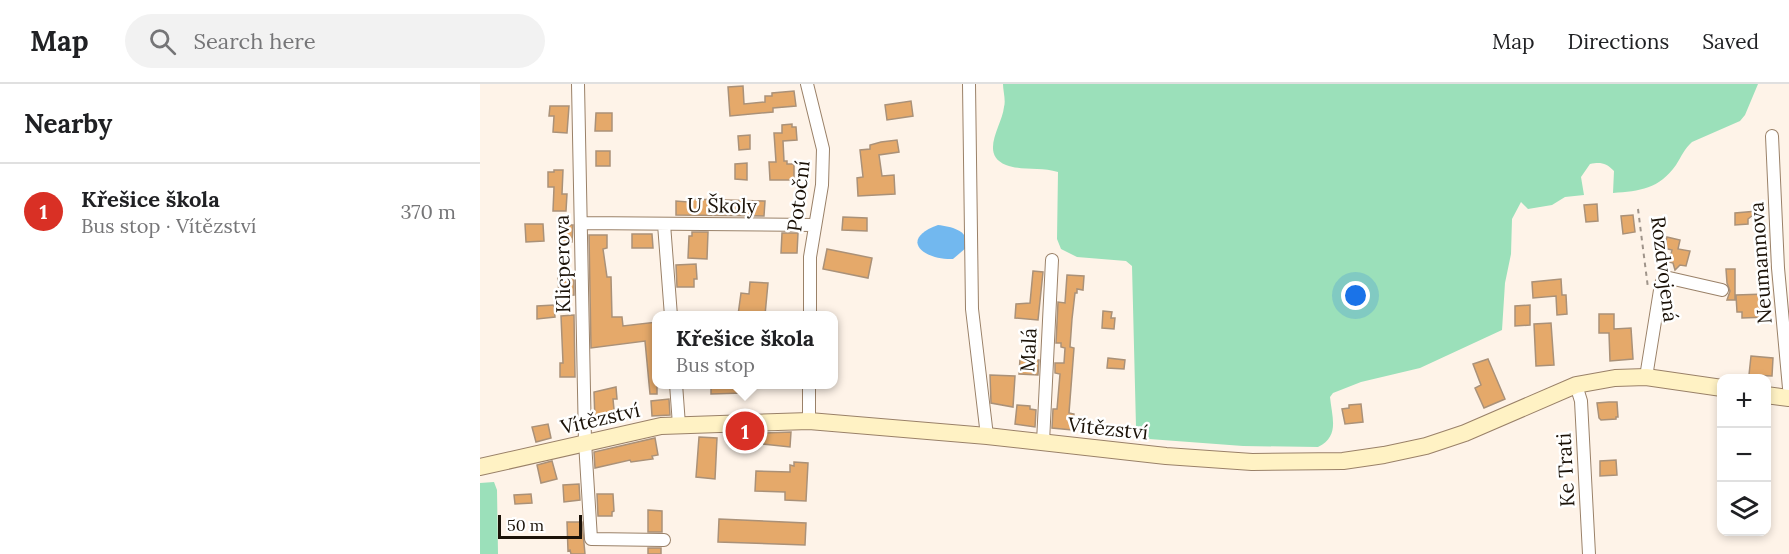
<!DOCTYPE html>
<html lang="en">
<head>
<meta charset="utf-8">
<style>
  :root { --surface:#fff; --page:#f2f2f2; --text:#202124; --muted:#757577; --line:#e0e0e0; --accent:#d93025 }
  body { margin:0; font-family:Lora,serif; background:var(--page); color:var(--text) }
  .controls { position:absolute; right:18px; bottom:18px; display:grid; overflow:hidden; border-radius:12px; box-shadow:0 3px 9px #0003 }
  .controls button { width:54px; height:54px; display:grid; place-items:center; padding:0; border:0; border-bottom:2px solid var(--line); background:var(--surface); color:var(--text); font:30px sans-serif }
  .scale { position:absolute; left:18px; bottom:15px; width:84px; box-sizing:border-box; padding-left:6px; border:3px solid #1b1208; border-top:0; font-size:16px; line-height:21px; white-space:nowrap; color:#1b1208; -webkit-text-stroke:4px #fff; paint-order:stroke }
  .you { position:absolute; left:876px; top:212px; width:21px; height:21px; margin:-15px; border:4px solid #fff; border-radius:50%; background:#1a73e8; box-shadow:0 0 0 9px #1a73e833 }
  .badge { display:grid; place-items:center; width:39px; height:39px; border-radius:50%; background:var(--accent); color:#fff; font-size:20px; font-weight:700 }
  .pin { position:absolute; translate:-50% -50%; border:3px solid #fff; box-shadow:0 2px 6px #0006 }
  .popup { position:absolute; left:172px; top:227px; width:186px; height:78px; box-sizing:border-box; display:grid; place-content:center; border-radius:12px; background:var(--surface); filter:drop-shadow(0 2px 4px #0005); font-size:20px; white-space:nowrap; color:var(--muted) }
  .popup b { font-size:22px; color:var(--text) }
  .popup::after { content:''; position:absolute; left:50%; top:100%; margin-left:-12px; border:12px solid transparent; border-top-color:var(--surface) }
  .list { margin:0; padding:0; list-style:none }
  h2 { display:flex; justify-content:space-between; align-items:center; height:78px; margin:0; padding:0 24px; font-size:26px }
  h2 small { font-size:20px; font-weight:400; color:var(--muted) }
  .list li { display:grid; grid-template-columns:39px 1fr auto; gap:18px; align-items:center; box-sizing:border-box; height:96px; padding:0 24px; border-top:2px solid var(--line) }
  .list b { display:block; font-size:22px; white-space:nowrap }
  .list p { margin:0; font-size:20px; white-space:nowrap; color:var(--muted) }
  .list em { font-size:20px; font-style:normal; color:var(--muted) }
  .icon { flex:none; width:33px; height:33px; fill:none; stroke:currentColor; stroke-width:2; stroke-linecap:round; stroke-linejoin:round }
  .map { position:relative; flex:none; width:1309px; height:470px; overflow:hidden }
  header { display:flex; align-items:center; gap:36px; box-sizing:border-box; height:84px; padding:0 30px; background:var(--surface); border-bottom:2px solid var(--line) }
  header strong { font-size:28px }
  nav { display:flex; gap:33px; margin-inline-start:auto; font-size:21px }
  .search { width:420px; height:54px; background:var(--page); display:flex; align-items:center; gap:15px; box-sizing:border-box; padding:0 21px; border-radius:33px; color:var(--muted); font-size:22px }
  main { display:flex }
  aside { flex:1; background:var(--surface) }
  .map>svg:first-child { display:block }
</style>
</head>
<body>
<header>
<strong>Map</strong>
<div class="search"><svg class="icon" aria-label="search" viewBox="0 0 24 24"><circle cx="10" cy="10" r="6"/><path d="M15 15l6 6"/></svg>Search here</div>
<nav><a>Map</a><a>Directions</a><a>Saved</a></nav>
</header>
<main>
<aside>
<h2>Nearby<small></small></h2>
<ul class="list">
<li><span class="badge">1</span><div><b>Křešice škola</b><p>Bus stop · Vítězství</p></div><em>370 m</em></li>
</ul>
</aside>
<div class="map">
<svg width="1309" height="470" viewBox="0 0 1309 470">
  <rect width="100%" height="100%" fill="#fef3e8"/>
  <path fill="#9be0ba" d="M523 0H1278L1265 31 1260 37 1212 58C1205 64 1201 73 1196 81 1179 105 1160 107 1133 109L1134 87C1126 79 1121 78 1110 80L1101 93 1104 111 1085 113 1072 121 1048 125 1041 118 1032 135 1031 170 1025 199 1022 246 940 284 881 298 853 309 850 313C852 334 860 352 838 363L763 362 669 355 662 351 656 343 652 182 646 177 597 173 581 165 577 155 578 88C561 83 542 87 526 81 499 70 522 42 524 23 526 16 523 7 523 0Z
    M14 398 17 406 18 470H0V399Z"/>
  <path fill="#72b8ef" d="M458 141C472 143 489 146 487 163L473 175C442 176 419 155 458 141Z"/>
  <path fill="#e5a96a" stroke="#aa9178" stroke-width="1.5" d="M263 2 264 20 285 18V12H292V9L314 7 316 22 293 24V28L250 32 248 3Z
    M431 17 433 32 407 36 405 21Z
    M70 22H89L87 49 73 48 74 32H69Z
    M116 29H132V47H115Z
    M312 40V43H316L317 56 303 57 304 77H307V80H314V96H290L289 78H296L294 49H302V41Z
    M270 51V65L259 66 258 52Z
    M417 56 419 68 399 71 402 92 414 91 415 110 378 112 377 94 383 93 380 66 390 65V61L401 58Z
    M116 67H130V82H116Z
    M267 79V96L255 95V80Z
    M74 86H83L82 110H87L86 127H73L74 103H68V88H74Z
    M208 115 285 117 284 132 196 131V117L208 118Z
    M1117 120 1118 137 1106 138 1104 121Z
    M1278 127 1268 135V140L1255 141V129Z
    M1153 131 1155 148 1143 150 1141 132Z
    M363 133 387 134V147L362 146Z
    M45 140H63L64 157 46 158Z
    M83 141H93L92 158H82Z
    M212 148H228L227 175 208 174 209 152H212Z
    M302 149H318L317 169H301Z
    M152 150H172L173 164H152Z
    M109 151H127V164L123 165 127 193H131L132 233H142L143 242 177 238V310H170L165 257 111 264Z
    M1187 153 1200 156 1198 165 1210 167 1206 182 1200 181 1195 186 1193 179 1189 178 1192 166 1184 164Z
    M347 165 392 174 388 194 343 185Z
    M216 180 217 195H214V203H197L196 181Z
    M1246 185H1255V216H1247L1250 207 1247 199Z
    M553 187 563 188 558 236 535 234 536 220 550 219Z
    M587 191 604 192 603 206 597 205V209H595L592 235 590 263 594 264 589 329 594 330 592 346 572 344 573 325H577L580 290 575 289V279H584L585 264 581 263V259H576L578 218 585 219Z
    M78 194H94V211L79 212Z
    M1081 195 1082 211H1086L1087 230 1077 231 1076 212 1053 214 1052 198Z
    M270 198 288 199 285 231H258L261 209 269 210Z
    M1285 210V221H1288V233L1262 234V228H1257L1256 211Z
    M74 221 75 233 57 235V222Z
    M1050 221V241L1035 242V222Z
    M623 227 632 228 631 234H635L634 245 622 244Z
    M1119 230H1134V245L1151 244 1153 275 1130 277 1129 249H1119Z
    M94 231 95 293H80V279H83L81 232Z
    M1071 239 1074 281 1056 282 1054 240Z
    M1271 272 1293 274 1292 292 1269 291Z
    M628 274 645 276 644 285 627 284Z
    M540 275 559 276 558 291 539 290Z
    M1008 275 1025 315 1004 324 995 304 1001 301 993 280Z
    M510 291 535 292 533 323 511 319Z
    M231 300H263V309L231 310Z
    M136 303 137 315H133L135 336 115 337 114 308Z
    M189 315 190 331 172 332 171 317Z
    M1129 318H1137L1138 333H1136V335L1121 336 1119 334 1117 319Z
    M881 320 883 338 865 340 862 325 869 324V321Z
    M537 321 550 322V325L556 326 555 343 535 340Z
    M68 340 71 354 56 358 52 343Z
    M311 348 310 363 283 360 285 349Z
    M219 353 237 354 235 395 216 393Z
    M175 354 178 371 172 372 173 375 151 378 150 376 115 384 114 368Z
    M1136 376 1137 391 1120 392V377Z
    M72 377 77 395 61 399 57 381Z
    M314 378 328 379 326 417 305 416V408L275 407 276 387 310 388V381L314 382Z
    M99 400 100 416 84 418 83 401Z
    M51 410 52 419 35 420 34 411Z
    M117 410H133L134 427 132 428V432H118Z
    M168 426 182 427V448H168Z
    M239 435 326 439 325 461 238 458Z
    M87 438H102L105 470H91L90 466 88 467Z
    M168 464H181V470H168Z"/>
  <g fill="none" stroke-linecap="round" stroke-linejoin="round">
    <g stroke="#9a8168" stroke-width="14">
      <path id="minor" d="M98 0 105 358 111 455 184 456
        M327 0 343 65 342 101 330 173V232
        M489 0 492 225 507 352
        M1292 52 1298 184 1309 304
        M101 139 335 141
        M184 140 191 232
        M1166 293 1181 200 1185 193 1242 206
        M196 300 199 341
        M1096 301 1101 317 1109 470
        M329 337V300
        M563 358 572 176"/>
    </g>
    <g stroke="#9a8168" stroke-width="18">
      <path id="secondary" d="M1286 311 1309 314
        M0 383 181 342 329 337 507 352 686 372 772 378 863 377 904 371 946 362 985 349 1096 301 1135 294 1166 293 1242 304"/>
    </g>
    <path stroke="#9f948a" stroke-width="2" stroke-dasharray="4.5 4.5" stroke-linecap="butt" d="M1158 125 1168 204"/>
    <use href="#minor" stroke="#fff" stroke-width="12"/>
    <use href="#secondary" stroke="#fff2c4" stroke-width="16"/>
  </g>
  <g text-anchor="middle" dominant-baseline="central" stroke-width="5" stroke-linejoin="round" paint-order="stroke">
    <g font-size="20" fill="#1b1208" stroke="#fff">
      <text transform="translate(318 112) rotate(-83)">Potoční</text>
      <text transform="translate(242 121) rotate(1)">U Školy</text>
      <text transform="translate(1280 179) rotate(-94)">Neumannova</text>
      <text transform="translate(82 180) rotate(-91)">Klicperova</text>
      <text transform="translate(1185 185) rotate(83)">Rozdvojená</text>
      <text transform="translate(548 266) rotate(-87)">Malá</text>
      <text transform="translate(120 334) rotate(-13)">Vítězství</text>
      <text transform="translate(628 344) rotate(6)">Vítězství</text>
      <text transform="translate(1085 386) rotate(-93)">Ke Trati</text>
    </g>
  </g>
</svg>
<div class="controls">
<button>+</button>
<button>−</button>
<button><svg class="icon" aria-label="layers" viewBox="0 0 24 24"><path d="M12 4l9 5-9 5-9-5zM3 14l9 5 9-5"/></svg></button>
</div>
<div class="scale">50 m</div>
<div class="you"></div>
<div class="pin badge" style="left:265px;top:347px">1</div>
<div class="popup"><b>Křešice škola</b>Bus stop</div>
</div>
</main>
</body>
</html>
